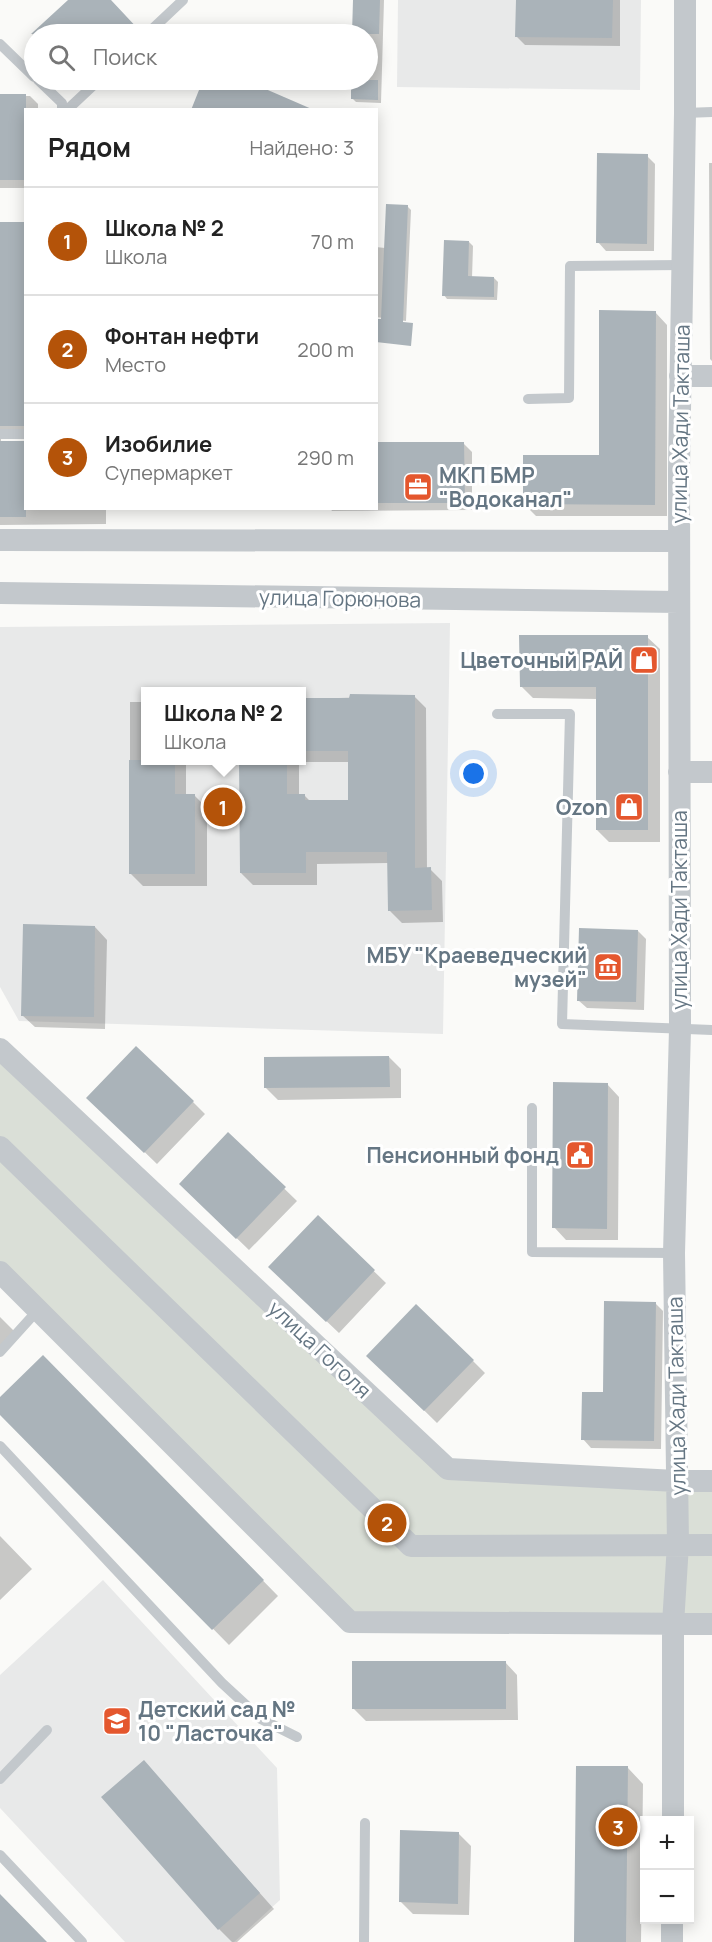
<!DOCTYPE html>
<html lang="ru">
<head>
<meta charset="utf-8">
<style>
  :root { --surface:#fff; --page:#f2f2f2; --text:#222; --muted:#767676; --line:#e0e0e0; --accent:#b45309 }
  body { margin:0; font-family:Manrope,sans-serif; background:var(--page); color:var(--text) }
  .controls { position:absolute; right:18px; bottom:18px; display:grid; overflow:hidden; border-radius:0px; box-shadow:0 3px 15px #0003 }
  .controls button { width:54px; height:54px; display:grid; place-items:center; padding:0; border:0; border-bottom:2px solid var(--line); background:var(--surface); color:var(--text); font:30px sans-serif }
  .you { position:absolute; left:474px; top:774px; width:21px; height:21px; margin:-15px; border:4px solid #fff; border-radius:50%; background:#1a73e8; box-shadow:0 0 0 9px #1a73e833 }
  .badge { display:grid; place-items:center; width:39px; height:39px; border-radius:50%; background:var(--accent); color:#fff; font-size:20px; font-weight:700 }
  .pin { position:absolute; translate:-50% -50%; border:3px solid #fff; box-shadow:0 2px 6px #0006 }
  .popup { position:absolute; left:141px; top:687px; width:165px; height:78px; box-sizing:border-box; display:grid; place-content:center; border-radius:0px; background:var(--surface); filter:drop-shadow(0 2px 4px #0005); font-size:20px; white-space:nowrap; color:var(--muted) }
  .popup b { font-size:22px; color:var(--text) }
  .popup::after { content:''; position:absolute; left:50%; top:100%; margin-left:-12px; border:12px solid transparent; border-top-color:var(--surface) }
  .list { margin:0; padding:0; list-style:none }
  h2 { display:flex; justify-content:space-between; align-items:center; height:78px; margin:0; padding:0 24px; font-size:26px }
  h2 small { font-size:20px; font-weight:400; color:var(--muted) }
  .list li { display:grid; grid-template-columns:39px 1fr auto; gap:18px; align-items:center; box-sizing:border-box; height:108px; padding:0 24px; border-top:2px solid var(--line) }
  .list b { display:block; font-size:22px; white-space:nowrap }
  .list p { margin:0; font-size:20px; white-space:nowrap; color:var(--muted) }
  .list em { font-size:20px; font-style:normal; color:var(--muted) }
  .icon { flex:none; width:33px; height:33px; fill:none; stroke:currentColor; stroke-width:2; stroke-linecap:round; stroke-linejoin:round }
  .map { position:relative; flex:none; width:712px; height:1942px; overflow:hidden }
  .search { position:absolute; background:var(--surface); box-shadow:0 3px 15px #0003; left:24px; top:24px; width:354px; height:66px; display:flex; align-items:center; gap:15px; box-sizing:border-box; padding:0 21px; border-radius:33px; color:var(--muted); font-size:22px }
  .panel { position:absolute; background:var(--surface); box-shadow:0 3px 15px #0003; left:24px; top:108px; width:354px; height:402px; border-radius:0px }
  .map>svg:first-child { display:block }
</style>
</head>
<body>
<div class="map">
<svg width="712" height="1942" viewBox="0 0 712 1942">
  <rect width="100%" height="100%" fill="#fafaf8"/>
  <path fill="#e8e9e9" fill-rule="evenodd" d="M398 0H641L640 90 397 87Z
    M450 623 443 1034 19 1021 0 987V627ZM145 692H301V760H145Z
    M103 1580 277 1768 280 1900 234 1942H125L0 1808V1675Z"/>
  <path fill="#dadfd7" d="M0 1049 448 1468 712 1481V1624L350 1622 0 1272Z"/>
  <path fill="#0003" fill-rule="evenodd" d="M70 0H110L142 34H34V37L32 35Z
    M354 0H384L381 103 356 102 352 98 353 80H368V34H354Z
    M517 0H620V46L525 45 517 37Z
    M73 80H96L84 91Z
    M205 80H241L311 110 194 107Z
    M0 96H30L38 104V110H26V188H0Z
    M647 156 655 164 654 251H606L598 242Z
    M709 163H712V361L710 359Z
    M407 206 411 210 406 321 376 317V247L385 248Z
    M0 223H26V434L5 435 1 439V443L26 508H106V524L0 525Z
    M469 242 473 246 472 278H494L498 282 497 300 447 299 444 295Z
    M655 312 667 325V516H536L524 504 600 457Z
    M376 444H464L472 452V510L332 511 330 508H376Z
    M166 508H274V509H166Z
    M647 637 660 649V842H609L597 830V699L533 698 521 686Z
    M414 696 426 708 427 869H430L442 881 443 922 402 923 390 911 389 863 317 864V885H253L241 873V761H186V796H195L207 808V886H143L130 873V702H142V699H145V760H301V699ZM299 762H349V801H310L305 796H299Z
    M95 927 107 940 105 1029 35 1027 22 1015Z
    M638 931 646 939 644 1010 587 1008 578 1000Z
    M389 1057 401 1069V1098L278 1100 265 1087Z
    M607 1084 619 1097 618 1240H566L554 1227Z
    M193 1102 205 1114 157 1164 101 1110Z
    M228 1134 297 1201 249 1250 193 1196Z
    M318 1217 386 1283 339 1333 282 1279Z
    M655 1303 663 1311 661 1449 591 1448 583 1439Z
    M0 1317 16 1333 0 1349Z
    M43 1357 278 1596 229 1645 0 1412V1400Z
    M473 1361 485 1373 437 1423 381 1368Z
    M0 1536 32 1569 0 1600Z
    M505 1662 517 1675 518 1720 366 1721 353 1708Z
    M144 1762 274 1909 237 1942H232L219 1929Z
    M628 1768 643 1784 641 1942H575Z
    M458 1833 471 1846 469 1915 413 1914 400 1901Z"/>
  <path fill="#aab3b9" d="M68 0H111L140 31V34H31Z
    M353 0H380L379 34H352Z
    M516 0H613L612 38 515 37Z
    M203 80H245L314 110H191Z
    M351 80H378V100L351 99Z
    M0 94H26V180H0Z
    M597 153 648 154 647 244 596 243Z
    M386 204 408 205 403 322 413 323 411 346 376 342V319H381Z
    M0 222H26V426H0Z
    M444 240 469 241 468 276 494 277V297L442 296Z
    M599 310 656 311 655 505 523 504V455H599Z
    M0 441H26V517H0Z
    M376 442H464L465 503H376Z
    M519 635H648V830H596V687H520Z
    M350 694 415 695V868L431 867 432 910 388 911 387 852H306V873H240L239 760H287V794H305V800H348V751H301V698H349Z
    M129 760H175V794H195V874H129Z
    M23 924 95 926 94 1017 21 1016Z
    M579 928 638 930 636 1002 577 1001Z
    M136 1046 194 1101 144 1153 86 1098Z
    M389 1056 390 1087 264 1088V1057Z
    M553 1082 608 1083 607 1229 552 1228Z
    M228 1132 286 1187 236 1239 179 1184Z
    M318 1215 375 1270 326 1322 268 1267Z
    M604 1301 656 1302 654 1441 581 1440 582 1392H603Z
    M416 1304 474 1360 424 1411 366 1356Z
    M43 1355 264 1580 212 1630 0 1415V1397Z
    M352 1661H506V1709H352Z
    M144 1760 260 1893 218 1930 101 1797Z
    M576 1766H628L626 1942H574Z
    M400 1830 459 1832 458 1904 399 1902Z
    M0 1894 47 1942H0Z"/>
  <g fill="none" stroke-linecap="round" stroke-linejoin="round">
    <path stroke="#c3c8cc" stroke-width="10" d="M147 34 183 0
      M0 44 34 77
      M38 80 62 103V110
      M67 110 99 80
      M685 113 712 112
      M528 399 569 398 570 266 682 265
      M0 434H26
      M497 714H570L562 1024 712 1030
      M532 1108V1252L674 1253
      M0 1352 37 1311
      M0 1446 222 1683 261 1719 297 1737
      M0 1779 47 1730
      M0 1855 82 1942
      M364 1942 365 1823"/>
    <path stroke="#c3c8cc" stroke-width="22" d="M680 376H712
      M0 540 679 541
      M0 593 679 602
      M679 772H712
      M0 1049 448 1469 676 1481H712
      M0 1147 411 1546 712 1545
      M0 1272 350 1622 712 1624
      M673 1820V1624L678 1544 674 1253 680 1029 679 469 685 113V0
      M672 1942V1920"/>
  </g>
  <defs>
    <g id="office-square" transform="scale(1.5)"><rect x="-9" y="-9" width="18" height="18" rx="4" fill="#e4572e" stroke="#fff"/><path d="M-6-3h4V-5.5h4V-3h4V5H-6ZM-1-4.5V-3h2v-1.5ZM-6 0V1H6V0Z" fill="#fff"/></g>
    <g id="shop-square" transform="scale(1.5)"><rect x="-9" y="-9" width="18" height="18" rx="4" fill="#e4572e" stroke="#fff"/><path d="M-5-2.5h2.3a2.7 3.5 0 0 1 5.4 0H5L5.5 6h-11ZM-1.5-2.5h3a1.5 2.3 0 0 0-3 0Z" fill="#fff"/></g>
    <g id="museum-square" transform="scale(1.5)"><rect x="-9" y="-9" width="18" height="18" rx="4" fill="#e4572e" stroke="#fff"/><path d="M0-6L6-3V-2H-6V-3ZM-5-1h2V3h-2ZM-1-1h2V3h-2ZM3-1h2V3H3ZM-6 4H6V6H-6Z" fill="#fff"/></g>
    <g id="civic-square" transform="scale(1.5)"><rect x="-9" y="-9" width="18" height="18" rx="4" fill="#e4572e" stroke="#fff"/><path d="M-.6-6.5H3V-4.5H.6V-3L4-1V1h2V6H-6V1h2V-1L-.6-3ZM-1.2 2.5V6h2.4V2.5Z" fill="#fff"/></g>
    <g id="school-square" transform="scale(1.5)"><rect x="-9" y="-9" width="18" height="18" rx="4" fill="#e4572e" stroke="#fff"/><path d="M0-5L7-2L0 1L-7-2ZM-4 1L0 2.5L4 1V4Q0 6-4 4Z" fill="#fff"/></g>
  </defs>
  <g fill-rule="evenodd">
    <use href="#office-square" x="418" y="487"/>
    <use href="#shop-square" x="644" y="660"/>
    <use href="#shop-square" x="629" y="807"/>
    <use href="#museum-square" x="608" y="967"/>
    <use href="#civic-square" x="580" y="1155"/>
    <use href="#school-square" x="117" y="1721"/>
  </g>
  <g text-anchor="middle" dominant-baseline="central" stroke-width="6" stroke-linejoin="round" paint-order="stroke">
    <g font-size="21" fill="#657683" stroke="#fff">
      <text transform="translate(680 424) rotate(-89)">улица Хади Такташа</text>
      <text transform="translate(340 598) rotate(1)">улица Горюнова</text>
      <text transform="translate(679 910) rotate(-90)">улица Хади Такташа</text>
      <text transform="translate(320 1349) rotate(43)">улица Гоголя</text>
      <text transform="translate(676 1396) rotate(-91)">улица Хади Такташа</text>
    </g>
    <g font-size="21" font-weight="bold" fill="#657683" stroke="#fff" text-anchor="end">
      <text x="439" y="475" text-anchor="start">МКП БМР<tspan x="439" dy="24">"Водоканал"</tspan></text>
      <text x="623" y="660">Цветочный РАЙ</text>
      <text x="608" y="807">Ozon</text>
      <text x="587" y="955">МБУ "Краеведческий<tspan x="587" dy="24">музей"</tspan></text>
      <text x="559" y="1155">Пенсионный фонд</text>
      <text x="138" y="1709" text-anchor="start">Детский сад №<tspan x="138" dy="24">10 "Ласточка"</tspan></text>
    </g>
  </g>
</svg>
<div class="controls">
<button>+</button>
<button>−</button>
</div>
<div class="you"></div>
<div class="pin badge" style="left:223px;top:807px">1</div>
<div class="popup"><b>Школа № 2</b>Школа</div>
<div class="pin badge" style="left:387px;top:1523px">2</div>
<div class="pin badge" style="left:618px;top:1827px">3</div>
<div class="search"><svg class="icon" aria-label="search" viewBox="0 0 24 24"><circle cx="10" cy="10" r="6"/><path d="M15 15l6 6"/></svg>Поиск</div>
<section class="panel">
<h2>Рядом<small>Найдено: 3</small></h2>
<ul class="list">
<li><span class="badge">1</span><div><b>Школа № 2</b><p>Школа</p></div><em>70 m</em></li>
<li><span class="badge">2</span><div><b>Фонтан нефти</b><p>Место</p></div><em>200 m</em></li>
<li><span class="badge">3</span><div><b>Изобилие</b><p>Супермаркет</p></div><em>290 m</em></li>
</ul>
</section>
</div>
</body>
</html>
